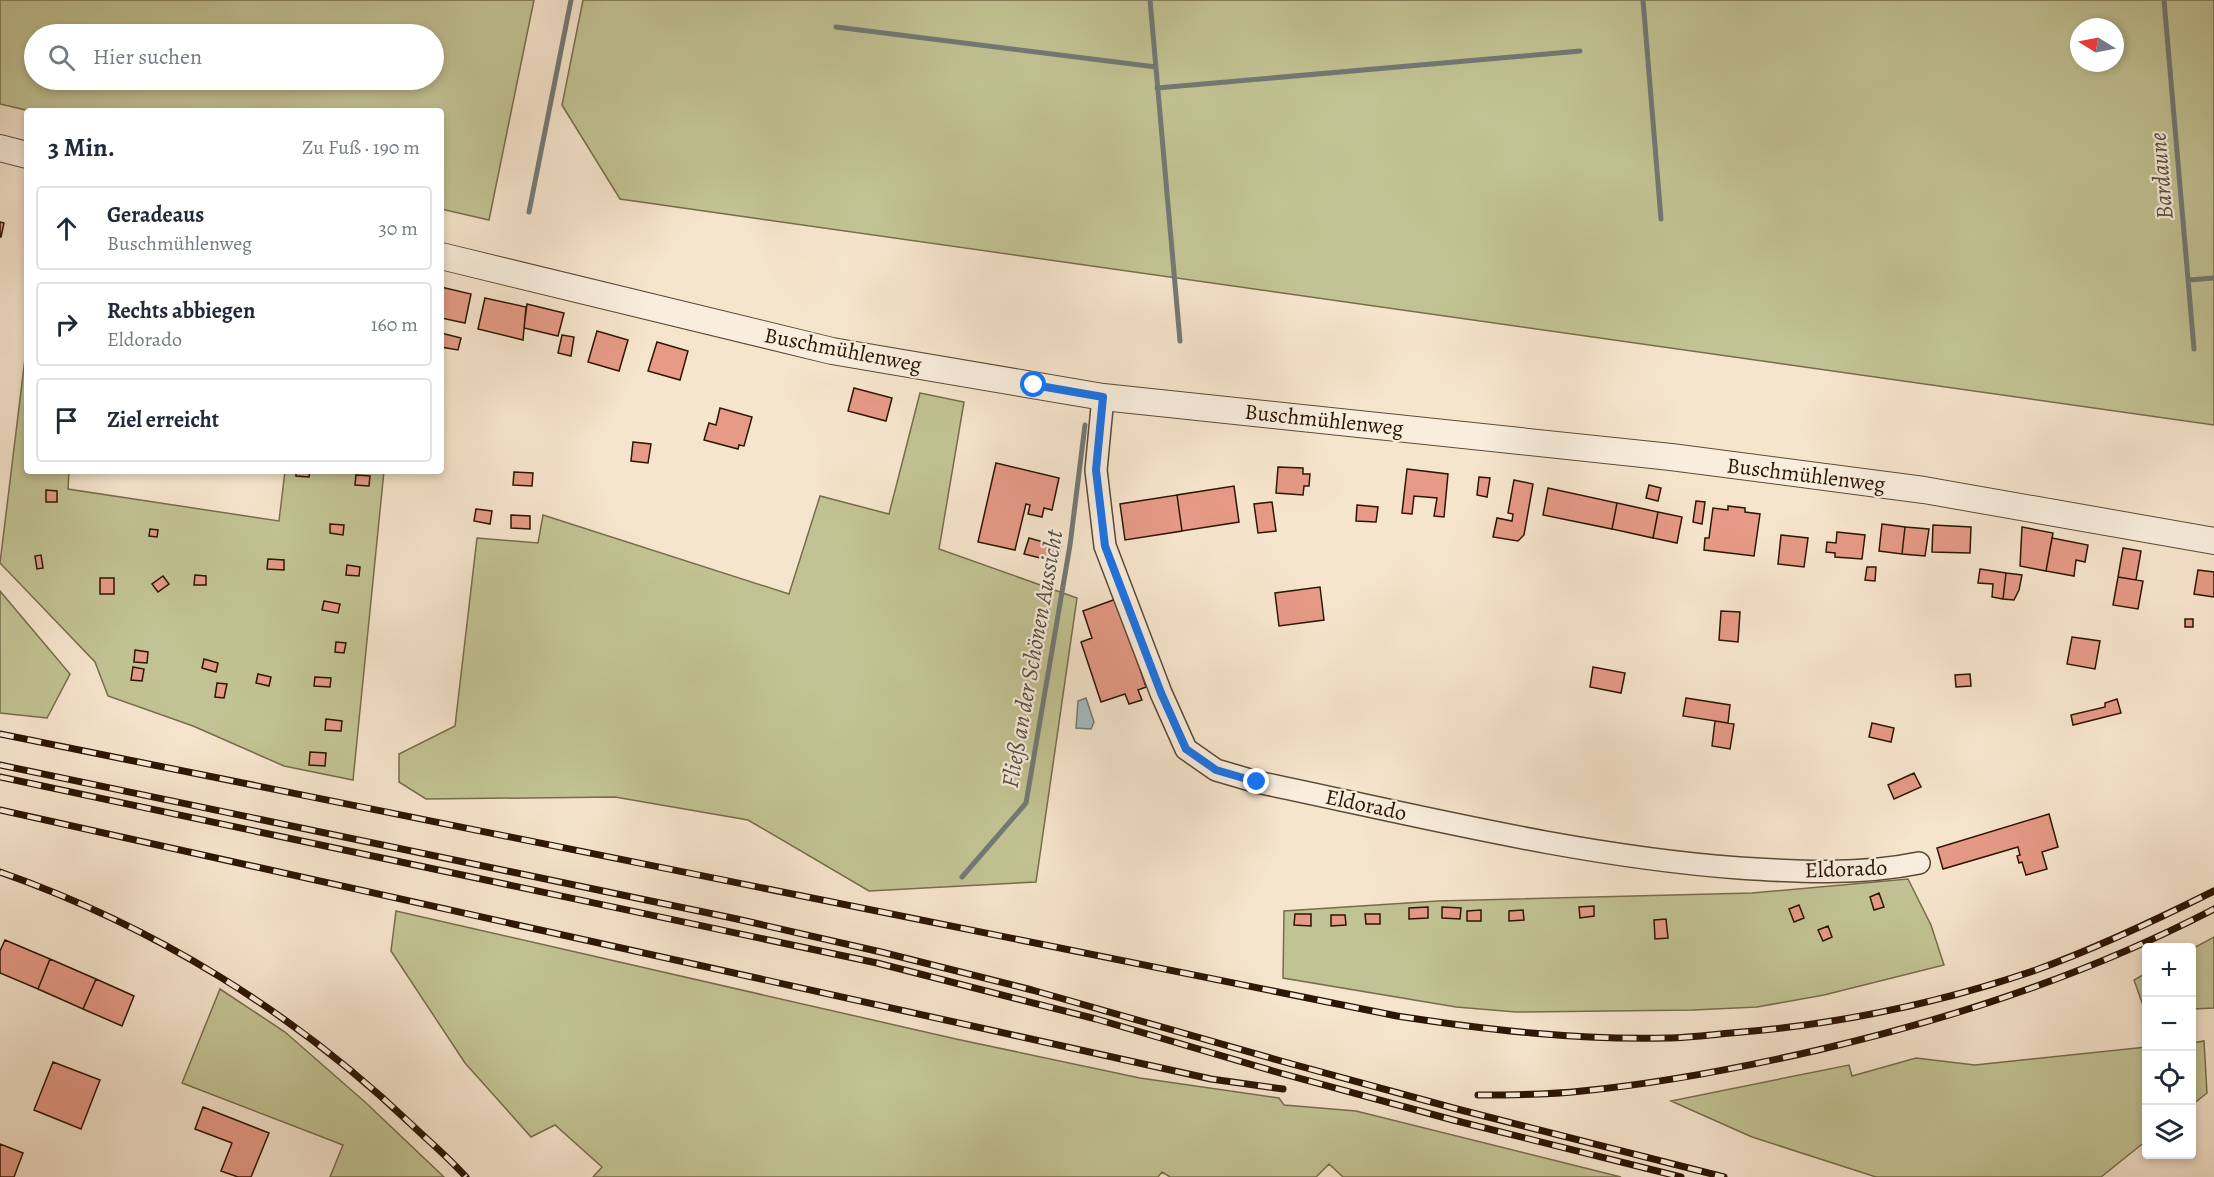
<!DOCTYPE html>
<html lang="de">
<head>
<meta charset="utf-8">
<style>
  :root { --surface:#fff; --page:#f2f2f3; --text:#1f2937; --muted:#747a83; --line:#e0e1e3 }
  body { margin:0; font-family:Alegreya,serif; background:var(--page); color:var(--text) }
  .controls { position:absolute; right:18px; bottom:18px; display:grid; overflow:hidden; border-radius:6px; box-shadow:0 3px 9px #0003 }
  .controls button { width:54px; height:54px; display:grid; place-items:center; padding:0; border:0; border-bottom:2px solid var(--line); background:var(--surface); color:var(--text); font:30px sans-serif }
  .compass { position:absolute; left:2070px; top:18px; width:54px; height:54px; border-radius:50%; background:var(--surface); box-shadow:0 3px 9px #0003; rotate:280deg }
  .stop { position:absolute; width:18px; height:18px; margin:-14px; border:4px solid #1a73e8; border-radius:50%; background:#fff }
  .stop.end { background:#1a73e8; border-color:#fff; box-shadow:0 2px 6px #0008 }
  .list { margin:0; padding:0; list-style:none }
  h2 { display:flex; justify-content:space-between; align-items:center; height:78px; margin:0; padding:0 24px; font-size:26px }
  h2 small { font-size:20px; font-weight:400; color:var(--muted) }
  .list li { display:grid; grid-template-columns:39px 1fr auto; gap:18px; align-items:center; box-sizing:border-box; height:84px; margin:0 12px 12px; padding:0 12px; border:2px solid var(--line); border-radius:6px }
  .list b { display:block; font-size:22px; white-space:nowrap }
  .list p { margin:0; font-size:20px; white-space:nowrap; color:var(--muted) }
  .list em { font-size:20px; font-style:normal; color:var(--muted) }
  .icon { flex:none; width:33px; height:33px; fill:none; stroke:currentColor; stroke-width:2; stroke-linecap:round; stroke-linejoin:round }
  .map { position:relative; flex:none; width:2214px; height:1177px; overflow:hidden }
  .search { position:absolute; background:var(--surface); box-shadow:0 3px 9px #0003; left:24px; top:24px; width:420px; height:66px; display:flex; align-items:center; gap:15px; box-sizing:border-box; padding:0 21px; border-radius:33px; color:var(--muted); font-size:22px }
  .panel { position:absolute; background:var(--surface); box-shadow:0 3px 9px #0003; left:24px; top:108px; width:420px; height:366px; border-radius:6px }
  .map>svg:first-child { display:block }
</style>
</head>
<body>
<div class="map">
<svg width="2214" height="1177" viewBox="0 0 2214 1177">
  <rect width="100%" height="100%" fill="#f6e5cd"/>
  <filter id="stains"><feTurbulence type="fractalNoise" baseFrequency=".00333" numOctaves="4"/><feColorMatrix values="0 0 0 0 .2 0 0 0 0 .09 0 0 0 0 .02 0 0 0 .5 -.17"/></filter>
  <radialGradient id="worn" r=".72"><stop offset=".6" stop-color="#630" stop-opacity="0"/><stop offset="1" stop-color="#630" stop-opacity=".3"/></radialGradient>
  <path fill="#c2c394" stroke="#776c4b" stroke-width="1.5" fill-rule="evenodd" d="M0 0H534L489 220 441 209V111H30L0 104ZM434 34V80H34V34Z
    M583 0H2214V425L620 199 562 105ZM2079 27H2115V63H2079Z
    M27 342V471H69L68 489 279 521 285 471H384L353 780 284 766 193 726 108 696 95 662 0 563Z
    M920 393 964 402 939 549 1077 598 1036 882 869 891 748 820 615 797 426 799 399 782V754L455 726 477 538 538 543 543 515 789 594 820 496 889 514Z
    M0 591 70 674 47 718 0 713Z
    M1908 879 1931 925 1944 965 1824 995 1757 1007 1693 1010 1516 1012 1456 1007 1283 978 1284 911 1438 901 1752 893Z
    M396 911 956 1039 1140 1078 1279 1098 1284 1105 1356 1111 1621 1177H1343L1329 1164 1316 1177H1170L1162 1172 1158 1177H593L602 1167 555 1125 531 1137 465 1063 391 951Z
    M2214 937V1008L2192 1009V949Z
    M2146 973V1011H2145L2134 980Z
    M220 989 285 1032 365 1102 444 1177H330L343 1145 182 1083Z
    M2204 1041 2207 1093 2192 1105V1043Z
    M2146 1047V1141L2101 1177H1876L1752 1137 1671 1101 1849 1065 1852 1076 1916 1058 1975 1065Z"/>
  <path fill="#a2bcc3" stroke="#737976" stroke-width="1.5" d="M1086 698 1094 722 1091 729 1076 728 1078 701Z"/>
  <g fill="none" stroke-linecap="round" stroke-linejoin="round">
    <path stroke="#737976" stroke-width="5" d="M1150 0 1180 341
      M1643 0 1661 219
      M2164 0 2194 349
      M836 27 1156 67
      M1157 88 1580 51
      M529 212 571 0
      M2188 280 2214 278
      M962 877 1026 803 1070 545 1085 425"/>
  </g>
  <path fill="#e69a87" stroke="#2c1502" stroke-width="1.5" d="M0 222 4 223 1 237H0Z
    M441 287 471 294 465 323 441 318Z
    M485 298 526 307 523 340 478 329Z
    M527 304 564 313 558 336 524 328Z
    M597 331 628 340 619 371 588 362Z
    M441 333 461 338 458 350 441 347Z
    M562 335 574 337 571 356 558 353Z
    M657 342 688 351 680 380 648 371Z
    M854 388 892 398 886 421 848 411Z
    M720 408 752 417 744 446 739 445 738 449 704 440 709 423 716 425Z
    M633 442 651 444 648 463 631 461Z
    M996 463 1059 478 1052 510 1044 508 1042 517 1028 514 1030 505 1026 504 1015 550 978 542Z
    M1278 467 1303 468V474H1310L1309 486H1304L1303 495 1276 493Z
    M1407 469 1448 474 1444 517 1434 516 1437 498 1414 496 1412 514 1402 513Z
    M296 471H310L309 477 296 476Z
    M514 472 533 473 532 486 513 485Z
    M356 475 370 476 369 486 355 485Z
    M1479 477 1490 478 1487 497 1477 495Z
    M1514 480 1533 484 1524 535 1518 541 1493 537 1497 518 1512 521 1513 514 1508 513Z
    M1649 485 1661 488 1658 501 1646 498Z
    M1234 486 1239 522 1182 531 1177 495Z
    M1548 488 1617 503 1612 529 1543 515Z
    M46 490 57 491V502H46Z
    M1177 495 1182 531 1125 540 1120 504Z
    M1696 501 1705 502 1702 524 1693 522Z
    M1272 502 1276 531 1258 533 1254 504Z
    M1617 503 1658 512 1653 538 1612 529Z
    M1357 505 1378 507 1376 522 1356 521Z
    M1728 506 1745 508V512L1760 514 1754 556 1704 550 1705 538H1709L1713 508 1728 510Z
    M476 509 492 511 490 524 474 521Z
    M1658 512 1682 517 1677 543 1653 538Z
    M511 515 530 516V529L511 528Z
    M330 524 344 525 343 535 330 533Z
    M1882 524 1905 527 1902 554 1879 551Z
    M1933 525 1971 527 1970 553 1932 552Z
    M1905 527 1929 529 1925 556 1902 554Z
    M2022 527 2053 533 2046 571 2020 566Z
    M150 529 158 530 157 537 149 536Z
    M1837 532 1865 535 1862 559 1835 557V553L1826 552 1827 542 1836 543Z
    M1781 535 1808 538 1804 567 1778 564Z
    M1029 538 1061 547 1057 562 1024 554Z
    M2052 538 2088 545 2085 562 2076 560 2074 576 2046 571Z
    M2123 548 2141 551 2136 580 2118 577Z
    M41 555 43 568 37 569 35 556Z
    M268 559 284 560V570L267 569Z
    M347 565 360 567 359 576 346 575Z
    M1867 567H1876L1875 581 1865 580Z
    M1980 569 2006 573 2003 599 1992 597 1993 584 1978 583Z
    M2198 570 2214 572V597L2194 594Z
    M2006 573 2022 575 2019 590 2014 600 2003 599Z
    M195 575 206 576V585H194Z
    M163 576 169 584 158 592 152 584Z
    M2118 577 2143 581 2138 609 2113 605Z
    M100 578H114V594H100Z
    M1320 587 1324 620 1279 626 1275 593Z
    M1116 599 1146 687 1138 690 1142 700 1129 704 1125 694 1101 702 1081 642 1092 638 1083 611Z
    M324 601 340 604 338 613 322 610Z
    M1721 611 1740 612 1738 642 1719 640Z
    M2185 619H2193V627H2185Z
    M2072 637 2100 641 2095 669 2067 664Z
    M336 642 346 643 344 653 335 652Z
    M135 650 148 652 147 663 134 662Z
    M204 659 218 663 216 672 202 668Z
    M133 667 144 669 142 681 131 680Z
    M1593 667 1625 673 1621 693 1590 687Z
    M258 674 271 677 269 686 256 683Z
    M1970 674 1971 686 1956 687 1955 675Z
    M315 677 331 678 330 687 314 686Z
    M217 683 227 684 224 698 215 697Z
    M1686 698 1730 705 1728 723 1683 716Z
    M2117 699 2121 713 2073 725 2071 715 2105 707V703Z
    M326 719 342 721 341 731 325 730Z
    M1715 721 1734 724 1730 749 1712 746Z
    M1872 723 1894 728 1891 742 1869 737Z
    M310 752 326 753 325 766 309 765Z
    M1914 773 1921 787 1894 799 1888 785Z
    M2049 814 2058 847 2042 852 2047 869 2026 875 2022 862 2019 863 2017 856 2020 855 2018 847 1943 869 1937 848Z
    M1879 893 1884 907 1874 910 1870 897Z
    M1799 905 1804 918 1794 922 1789 909Z
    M1594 906V916L1580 918 1579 907Z
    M1428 907V918L1409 919V908Z
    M1442 907 1461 908 1460 919 1442 918Z
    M1481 910V921H1467V911Z
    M1523 910 1524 920 1509 921V911Z
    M1295 914H1311V926L1294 925Z
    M1365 914H1380V924H1366Z
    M1331 915H1345L1346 925 1331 926Z
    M1666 919 1668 938 1655 939 1654 920Z
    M1828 926 1832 937 1823 941 1818 930Z
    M5 940 50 959 38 989 0 973V951Z
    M50 959 96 979 83 1009 38 989Z
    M96 979 134 996 122 1026 83 1009Z
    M53 1062 100 1080 81 1129 34 1110Z
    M203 1107 269 1133 251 1177H238L221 1171 232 1143 195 1129Z
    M0 1144 23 1153 14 1177H0Z"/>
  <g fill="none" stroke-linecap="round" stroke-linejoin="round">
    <g stroke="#5e4935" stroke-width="24">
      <path id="minor" d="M1103 397 1096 470 1105 546 1161 693 1186 749 1216 770 1257 782C1416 815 1577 856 1739 868 1798 872 1861 875 1919 863"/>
    </g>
    <g stroke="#5e4935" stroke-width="28">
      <path id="tertiary" d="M0 148 27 155
        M441 256 832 351 1103 397 1671 457 1924 490 2214 541"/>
    </g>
    <use href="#minor" stroke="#f9eede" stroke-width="21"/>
    <use href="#tertiary" stroke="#f9eede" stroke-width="26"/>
    <g stroke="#2c1502" stroke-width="7">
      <path id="rail" d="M0 734 1397 1016C1488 1030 1575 1040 1667 1038 1688 1038 1710 1035 1731 1033 1834 1025 1937 1004 2036 970 2097 948 2156 920 2214 891
        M0 765 737 919 881 952 1032 990 1281 1061 1457 1109 1724 1177
        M0 777 877 963 1096 1019 1280 1073 1453 1120 1681 1177
        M0 810 1211 1079 1283 1089
        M0 872C154 926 295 1013 413 1126 431 1143 450 1159 466 1177
        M1478 1095C1512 1095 1547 1095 1582 1091 1662 1083 1740 1068 1818 1050 1955 1018 2089 974 2214 909"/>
    </g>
    <use href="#rail" stroke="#f9eede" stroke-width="4.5" stroke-dasharray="14" stroke-linecap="butt"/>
  </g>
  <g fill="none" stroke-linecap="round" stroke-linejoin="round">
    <path stroke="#1a73e8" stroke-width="8" d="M1034 385 1103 397 1096 470 1105 546 1161 693 1186 749 1216 770 1257 782"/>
  </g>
  <g text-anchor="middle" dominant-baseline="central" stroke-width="4.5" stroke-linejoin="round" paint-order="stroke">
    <g font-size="22" fill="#2c1502" stroke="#f9eede">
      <text transform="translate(843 350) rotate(11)">Buschmühlenweg</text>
      <text transform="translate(1324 420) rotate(6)">Buschmühlenweg</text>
      <text transform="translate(1806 475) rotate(7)">Buschmühlenweg</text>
      <text transform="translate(1366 805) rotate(12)">Eldorado</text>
      <text transform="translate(1846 869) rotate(-2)">Eldorado</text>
    </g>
    <g font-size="24" font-style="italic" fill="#554f46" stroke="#f9eede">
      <text transform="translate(2161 176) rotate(-95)">Bardaune</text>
      <text transform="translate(1032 659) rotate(-80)">Fließ an der Schönen Aussicht</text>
    </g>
  </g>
  <rect width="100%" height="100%" filter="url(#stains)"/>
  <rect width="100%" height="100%" fill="url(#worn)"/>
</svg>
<div class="controls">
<button>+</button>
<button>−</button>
<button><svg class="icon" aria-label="locate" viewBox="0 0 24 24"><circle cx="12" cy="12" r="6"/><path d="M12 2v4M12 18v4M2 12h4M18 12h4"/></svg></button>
<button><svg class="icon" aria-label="layers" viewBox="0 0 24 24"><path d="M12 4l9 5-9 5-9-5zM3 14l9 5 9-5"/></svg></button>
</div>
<svg class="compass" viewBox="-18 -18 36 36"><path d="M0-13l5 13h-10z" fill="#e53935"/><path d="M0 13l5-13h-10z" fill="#747a83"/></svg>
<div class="stop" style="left:1034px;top:385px"></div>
<div class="stop end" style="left:1257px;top:782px"></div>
<div class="search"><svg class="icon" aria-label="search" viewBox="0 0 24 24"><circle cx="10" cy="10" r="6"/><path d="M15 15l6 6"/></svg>Hier suchen</div>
<section class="panel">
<h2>3 Min.<small>Zu Fuß · 190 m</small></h2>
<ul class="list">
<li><svg class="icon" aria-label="ahead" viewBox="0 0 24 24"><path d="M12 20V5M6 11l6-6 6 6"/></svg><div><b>Geradeaus</b><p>Buschmühlenweg</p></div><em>30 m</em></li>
<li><svg class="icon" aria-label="right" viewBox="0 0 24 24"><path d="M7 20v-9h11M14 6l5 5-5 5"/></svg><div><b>Rechts abbiegen</b><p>Eldorado</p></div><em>160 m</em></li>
<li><svg class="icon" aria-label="arrive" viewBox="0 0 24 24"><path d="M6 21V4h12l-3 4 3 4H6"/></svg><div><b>Ziel erreicht</b></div></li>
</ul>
</section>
</div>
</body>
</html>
